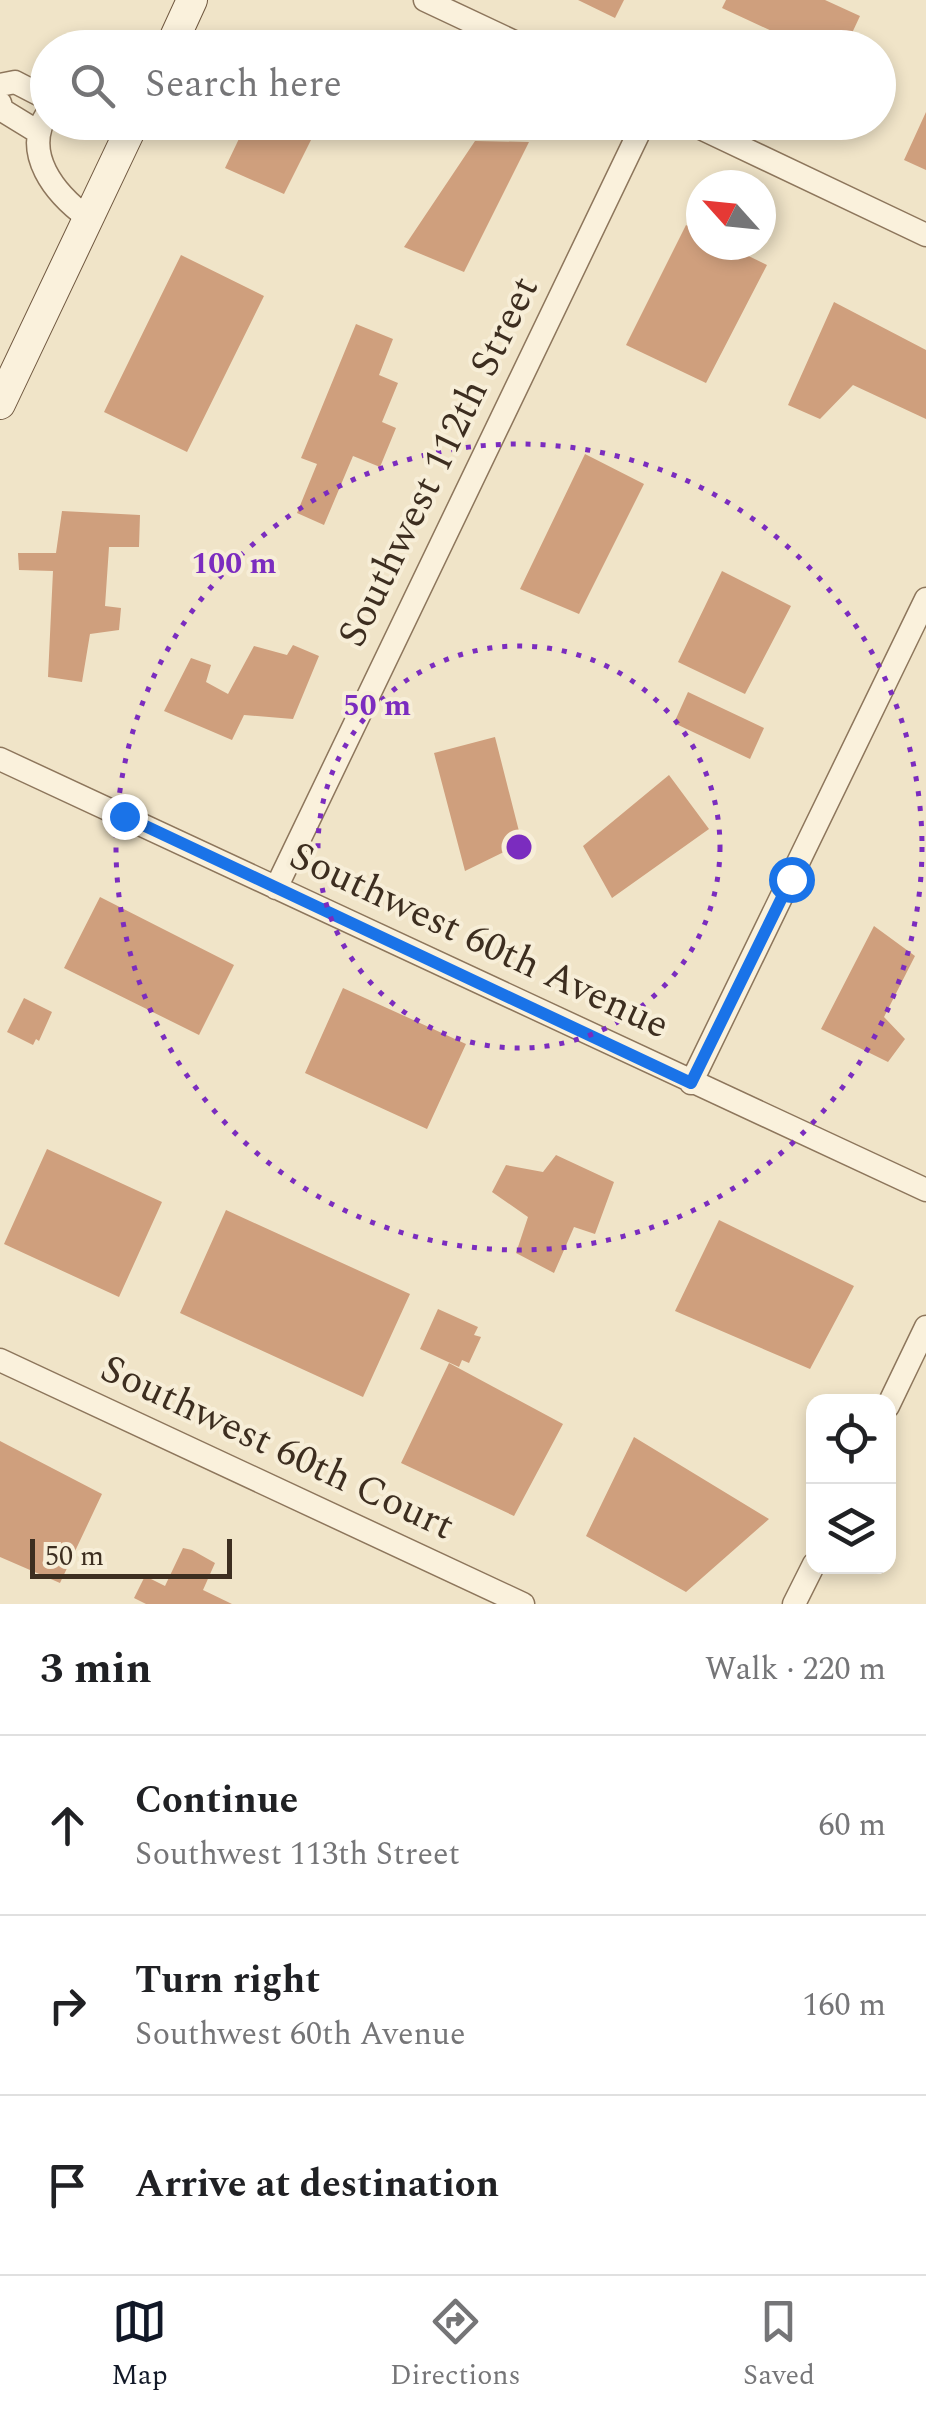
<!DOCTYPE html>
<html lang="en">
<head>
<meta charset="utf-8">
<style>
  :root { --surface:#fff; --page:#f2f2f2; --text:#202124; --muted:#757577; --line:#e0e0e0; --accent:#111827 }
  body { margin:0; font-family:Spectral,serif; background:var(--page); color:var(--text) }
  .controls { position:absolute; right:30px; bottom:30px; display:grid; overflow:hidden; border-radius:20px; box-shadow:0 5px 15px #0003 }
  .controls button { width:90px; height:90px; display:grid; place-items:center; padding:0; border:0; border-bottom:2px solid var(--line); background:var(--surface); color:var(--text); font:50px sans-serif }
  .compass { position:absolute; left:686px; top:170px; width:90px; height:90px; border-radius:50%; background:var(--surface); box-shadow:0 5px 15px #0003; rotate:297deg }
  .scale { position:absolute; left:30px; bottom:25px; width:202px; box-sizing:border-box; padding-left:10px; border:5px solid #3d2e20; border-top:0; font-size:28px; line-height:35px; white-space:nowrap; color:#3d2e20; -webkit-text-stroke:8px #f7eed8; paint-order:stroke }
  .stop { position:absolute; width:30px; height:30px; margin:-22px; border:8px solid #1a73e8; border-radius:50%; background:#fff }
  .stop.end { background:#1a73e8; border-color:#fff; box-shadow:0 2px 10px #0008 }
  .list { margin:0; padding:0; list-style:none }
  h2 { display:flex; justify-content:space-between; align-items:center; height:130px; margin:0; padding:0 40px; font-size:42px }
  h2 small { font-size:32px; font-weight:400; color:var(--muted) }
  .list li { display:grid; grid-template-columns:65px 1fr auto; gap:30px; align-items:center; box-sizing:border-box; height:180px; padding:0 40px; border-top:2px solid var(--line) }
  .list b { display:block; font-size:38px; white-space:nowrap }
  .list p { margin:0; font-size:32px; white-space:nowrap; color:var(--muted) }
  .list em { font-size:32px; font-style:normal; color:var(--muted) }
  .icon { flex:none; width:55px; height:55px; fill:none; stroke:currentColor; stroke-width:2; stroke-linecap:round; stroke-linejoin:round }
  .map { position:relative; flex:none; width:926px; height:1604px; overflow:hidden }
  .search { position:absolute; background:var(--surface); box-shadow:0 5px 15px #0003; left:30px; right:30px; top:30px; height:110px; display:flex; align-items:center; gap:25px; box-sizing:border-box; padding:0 35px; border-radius:55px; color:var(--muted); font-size:38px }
  .sheet { height:670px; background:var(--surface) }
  nav { display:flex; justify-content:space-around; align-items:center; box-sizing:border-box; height:140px; border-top:2px solid var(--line); background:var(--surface); font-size:28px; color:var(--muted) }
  nav a { display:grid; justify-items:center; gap:5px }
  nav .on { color:var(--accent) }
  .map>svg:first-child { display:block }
</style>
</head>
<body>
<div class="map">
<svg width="926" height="1604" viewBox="0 0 926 1604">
  <rect width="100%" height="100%" fill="#f0e4c8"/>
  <path fill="#cf9f7d" d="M578 0H624L615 18Z
    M726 0H825L860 16 845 48H787V38L722 8Z
    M290 34 316 48H283Z
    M926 112V170L904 160Z
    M247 122H320L284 194 225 168Z
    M475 141 529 142 464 272 404 247Z
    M686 225 701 233V245H726L767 265 706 383 626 345Z
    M181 255 264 296 187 452 104 412Z
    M834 302 926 350V419L853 385 820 419 788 405Z
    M356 324 393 339 379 375 398 383 382 422 396 428 380 467 353 456 324 525 297 513 317 464 301 458Z
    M585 454 644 484 579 614 520 589Z
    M62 511 140 515 139 547H109L105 606 121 608 119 630 90 634 82 682 48 677 53 571 19 570 18 553H56Z
    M722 571 791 606 745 694 678 662Z
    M293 645 319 656 293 719 244 715 232 740 164 711 191 658 211 665 206 682 228 694 254 646 287 655Z
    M688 692 764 728 750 759 674 723Z
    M495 737 522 843 465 871 434 753Z
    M669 775 709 829 612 898 583 846Z
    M100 897 234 965 199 1035 64 968Z
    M874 926 915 956 884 1017 905 1039 888 1062 821 1029Z
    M343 988 466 1044 427 1129 305 1073Z
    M24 998 52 1012 39 1041 36 1039 33 1045 7 1032Z
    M47 1149 162 1202 119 1297 4 1244Z
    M556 1155 614 1182 595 1234 574 1227 554 1273 516 1253 528 1217 492 1192 506 1165 543 1172Z
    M226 1210 410 1294 363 1397 180 1313Z
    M719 1220 854 1286 810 1369 675 1311Z
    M438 1309 478 1327 474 1335 481 1337 469 1363 462 1360 459 1367 420 1349Z
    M449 1363 563 1424 514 1516 401 1463Z
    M634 1437 769 1519 686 1592 586 1536Z
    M0 1441 102 1494 60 1583 0 1557Z
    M183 1548 192 1550 215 1563 203 1590 232 1604H146L134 1598 145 1576 165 1586Z"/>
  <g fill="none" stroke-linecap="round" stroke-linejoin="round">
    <g stroke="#8d765c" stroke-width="25">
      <path id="minor" d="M425 0 527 48
        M0 85 15 82 48 99
        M0 103 2 110 38 132
        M48 112C21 153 55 194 88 218
        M688 122 926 235
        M0 759 926 1190
        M276 888 644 122
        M691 1083 926 599
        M0 1360 523 1604
        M888 1406 926 1327
        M794 1604 814 1564"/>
    </g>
    <g stroke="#6f573f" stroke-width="32">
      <path id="secondary" d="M170 48 192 0
        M0 404 134 122"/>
    </g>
    <use href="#minor" stroke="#faf1dc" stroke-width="22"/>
    <use href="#secondary" stroke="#faf1dc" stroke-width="30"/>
  </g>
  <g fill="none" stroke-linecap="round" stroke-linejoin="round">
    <path stroke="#1a73e8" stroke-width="12" d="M124 816 691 1083 791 879"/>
  </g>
  <g fill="none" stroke="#7b2cbf" stroke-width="5" stroke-dasharray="5 10">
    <circle cx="519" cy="847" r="201"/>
    <circle cx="519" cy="847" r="403"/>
  </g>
  <g text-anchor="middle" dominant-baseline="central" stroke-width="8" stroke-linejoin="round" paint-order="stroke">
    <g font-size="40" fill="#3d2e20" stroke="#f7eed8">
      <text transform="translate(439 462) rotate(-64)">Southwest 112th Street</text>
      <text transform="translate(479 941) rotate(25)">Southwest 60th Avenue</text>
      <text transform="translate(277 1448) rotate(25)">Southwest 60th Court</text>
    </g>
  </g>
  <circle cx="519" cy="847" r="15" fill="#7b2cbf" stroke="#f7eed8" stroke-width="5"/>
  <g font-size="30" text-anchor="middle" font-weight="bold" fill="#7b2cbf" stroke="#f7eed8" stroke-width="8" stroke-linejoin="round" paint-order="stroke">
    <text x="234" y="573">100 m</text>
    <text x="377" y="715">50 m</text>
  </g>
</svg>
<div class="controls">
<button><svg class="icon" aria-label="locate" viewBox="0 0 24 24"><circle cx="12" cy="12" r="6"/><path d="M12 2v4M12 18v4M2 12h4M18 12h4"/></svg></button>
<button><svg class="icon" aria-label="layers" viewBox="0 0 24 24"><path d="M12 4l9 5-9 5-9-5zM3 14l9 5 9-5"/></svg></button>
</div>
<svg class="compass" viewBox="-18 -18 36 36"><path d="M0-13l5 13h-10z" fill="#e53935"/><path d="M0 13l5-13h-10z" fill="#757577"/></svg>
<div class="scale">50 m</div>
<div class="stop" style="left:791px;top:879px"></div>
<div class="stop end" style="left:124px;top:816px"></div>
<div class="search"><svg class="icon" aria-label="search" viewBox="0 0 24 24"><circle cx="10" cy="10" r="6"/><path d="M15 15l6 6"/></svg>Search here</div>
</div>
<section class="sheet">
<h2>3 min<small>Walk · 220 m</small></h2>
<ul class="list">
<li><svg class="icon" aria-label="ahead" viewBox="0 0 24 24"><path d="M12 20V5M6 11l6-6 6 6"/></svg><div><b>Continue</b><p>Southwest 113th Street</p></div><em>60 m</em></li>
<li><svg class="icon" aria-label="right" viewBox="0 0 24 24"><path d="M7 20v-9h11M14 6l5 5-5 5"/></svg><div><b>Turn right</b><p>Southwest 60th Avenue</p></div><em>160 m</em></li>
<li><svg class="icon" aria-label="arrive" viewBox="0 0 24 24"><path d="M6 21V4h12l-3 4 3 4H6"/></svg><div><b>Arrive at destination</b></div></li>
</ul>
</section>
<nav>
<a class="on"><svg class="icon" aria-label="map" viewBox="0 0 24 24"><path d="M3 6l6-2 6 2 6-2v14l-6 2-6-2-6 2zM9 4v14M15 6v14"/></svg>Map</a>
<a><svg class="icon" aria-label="directions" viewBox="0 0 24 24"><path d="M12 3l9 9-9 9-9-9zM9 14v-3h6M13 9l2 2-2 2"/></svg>Directions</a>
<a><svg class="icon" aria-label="saved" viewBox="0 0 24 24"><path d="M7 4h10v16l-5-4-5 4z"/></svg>Saved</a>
</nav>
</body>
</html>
